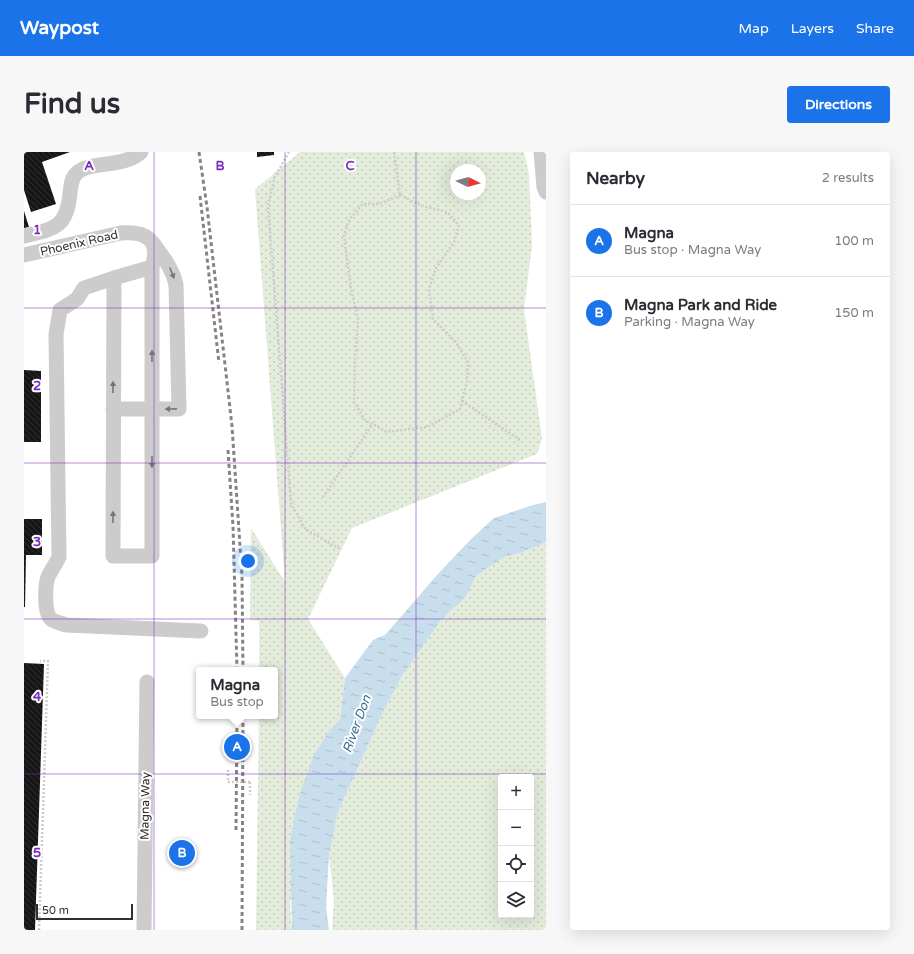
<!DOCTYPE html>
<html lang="en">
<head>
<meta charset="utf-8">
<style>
  :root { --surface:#fff; --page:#f7f7f7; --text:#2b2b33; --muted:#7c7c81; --line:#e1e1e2; --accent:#1a73e8 }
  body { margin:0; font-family:"Varela Round",sans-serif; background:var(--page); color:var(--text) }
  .controls { position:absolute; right:12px; bottom:12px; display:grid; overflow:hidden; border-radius:4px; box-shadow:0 4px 16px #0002 }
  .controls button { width:36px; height:36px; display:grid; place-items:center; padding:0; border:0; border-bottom:1px solid var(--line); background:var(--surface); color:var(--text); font:20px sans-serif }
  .compass { position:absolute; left:426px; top:12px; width:36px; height:36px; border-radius:50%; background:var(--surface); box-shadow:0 4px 16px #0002; rotate:95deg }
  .scale { position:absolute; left:12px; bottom:10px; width:97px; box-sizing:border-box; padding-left:4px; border:2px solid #2f2f2f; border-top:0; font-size:11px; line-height:14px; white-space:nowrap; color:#2f2f2f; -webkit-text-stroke:3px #fff; paint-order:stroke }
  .you { position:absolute; left:224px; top:409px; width:14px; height:14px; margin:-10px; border:3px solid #fff; border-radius:50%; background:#1a73e8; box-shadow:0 0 0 6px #1a73e833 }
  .badge { display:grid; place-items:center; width:26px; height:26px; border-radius:50%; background:var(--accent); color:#fff; font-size:13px; font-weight:700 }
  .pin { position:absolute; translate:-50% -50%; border:2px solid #fff; box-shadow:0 1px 4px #0006 }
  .popup { position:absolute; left:172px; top:515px; width:82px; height:52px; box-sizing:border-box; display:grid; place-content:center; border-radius:4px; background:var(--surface); filter:drop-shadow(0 1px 3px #0005); font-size:13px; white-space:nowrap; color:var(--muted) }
  .popup b { font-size:15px; color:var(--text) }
  .popup::after { content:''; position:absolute; left:50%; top:100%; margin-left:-8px; border:8px solid transparent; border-top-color:var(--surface) }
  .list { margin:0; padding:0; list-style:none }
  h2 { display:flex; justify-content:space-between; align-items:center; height:52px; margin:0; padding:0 16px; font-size:17px }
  h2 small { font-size:13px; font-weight:400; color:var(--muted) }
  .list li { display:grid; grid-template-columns:26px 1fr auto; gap:12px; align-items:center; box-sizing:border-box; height:72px; padding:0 16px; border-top:1px solid var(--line) }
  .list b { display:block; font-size:15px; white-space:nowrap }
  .list p { margin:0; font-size:13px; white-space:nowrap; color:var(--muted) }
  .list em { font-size:13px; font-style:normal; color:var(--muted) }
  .icon { flex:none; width:22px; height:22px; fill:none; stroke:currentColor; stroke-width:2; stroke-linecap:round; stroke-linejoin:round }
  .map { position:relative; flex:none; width:522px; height:778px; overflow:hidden; border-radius:4px }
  header { display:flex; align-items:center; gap:24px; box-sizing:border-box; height:56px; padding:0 20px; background:var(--accent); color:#fff }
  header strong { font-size:19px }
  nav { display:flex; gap:22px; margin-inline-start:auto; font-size:14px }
  .intro { display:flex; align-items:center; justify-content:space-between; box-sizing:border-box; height:96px; padding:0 24px }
  h1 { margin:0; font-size:28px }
  .button { padding:10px 18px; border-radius:4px; background:var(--accent); color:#fff; font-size:14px; font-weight:700 }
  main { display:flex; gap:24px; padding:0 24px }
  aside { flex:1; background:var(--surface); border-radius:4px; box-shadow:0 4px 16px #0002 }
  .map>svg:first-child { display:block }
</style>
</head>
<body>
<header>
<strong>Waypost</strong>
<nav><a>Map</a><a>Layers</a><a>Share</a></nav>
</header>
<div class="intro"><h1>Find us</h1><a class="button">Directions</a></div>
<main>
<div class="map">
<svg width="522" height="778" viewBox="0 0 522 778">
  <defs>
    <pattern id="grass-dots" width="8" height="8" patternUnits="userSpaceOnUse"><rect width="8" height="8" fill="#e4ecdc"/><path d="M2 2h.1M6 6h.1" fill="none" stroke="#c4cbbd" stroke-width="1.8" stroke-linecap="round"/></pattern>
    <pattern id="water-ripples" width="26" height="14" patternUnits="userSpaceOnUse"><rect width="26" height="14" fill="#c8deed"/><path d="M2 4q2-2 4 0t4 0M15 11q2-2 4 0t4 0" fill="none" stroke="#acbfcc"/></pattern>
    <pattern id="building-back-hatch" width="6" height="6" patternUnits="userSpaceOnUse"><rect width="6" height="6" fill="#161616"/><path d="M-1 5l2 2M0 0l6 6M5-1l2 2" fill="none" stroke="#303030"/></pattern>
  </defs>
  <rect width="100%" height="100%" fill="#fff"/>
  <path fill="url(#grass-dots)" fill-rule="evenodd" d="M276 0H500L505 22 508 93 500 157 518 287 513 302 328 376 284 467 321 526 316 567 307 577 291 600 284 622 266 753 268 778H232L235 564H251V518H235V469L226 468 227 376 261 430 231 37ZM432 18H456V42H432Z
    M522 390V778H308L310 749 305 703 314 660 360 558 378 524 417 468 441 446 452 424 480 405 497 401ZM477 625H507V763H477Z"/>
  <path fill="url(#water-ripples)" d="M522 350V390L497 401 480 405 452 424 441 446 417 468 378 524 360 558 314 660 305 703 302 755 305 778H268L266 690 275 644 291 600 307 577 316 567 321 526 349 488 361 483 414 422 447 387 470 366 509 353Z"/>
  <path fill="url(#building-back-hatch)" d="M0 0H46L18 10 32 52 7 60 0 38Z
    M233 0H250V3L233 5Z
    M0 59 5 75 0 76Z
    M0 218 17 219V290H0Z
    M0 367H18V403H2L1 455H0Z
    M0 511 20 512 11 778H0Z"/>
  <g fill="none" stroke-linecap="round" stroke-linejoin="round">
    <path stroke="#ccc" stroke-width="2.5" stroke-dasharray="2 2" stroke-linecap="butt" d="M265 0 251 24 244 54 267 351 281 377 316 397
      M370 0 376 43
      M376 43 396 53 423 60 435 73 430 90 412 116 405 137 409 167 431 189 444 210 443 229 436 257 403 275 363 280 341 268 330 250 331 207 334 167 327 137 320 84 325 68 339 52H355Z
      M438 249 496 288
      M299 345 348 273
      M204 618V630
      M226 630V643
      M15 778 24 509H16"/>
    <path stroke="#ccc" stroke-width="15" d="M517 0 520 35 522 40
      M0 84C30 77 43 76 46 41 47 34 47 26 53 21 63 9 100 16 117 0
      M0 103 97 81C122 79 137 88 128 115V404H89L90 126
      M128 115 90 126 60 136 53 147 36 158 32 182 35 405C32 412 27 418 24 425 21 433 20 462 27 467 31 470 37 471 42 473L177 479
      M89 257H155L152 133C149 117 139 105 129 91
      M120 778 123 530"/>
    <path stroke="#848484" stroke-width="3" stroke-dasharray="4 3" stroke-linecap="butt" d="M175 0 183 55 208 274 218 424 219 518
      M176 44 195 211
      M204 298 209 374 213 518
      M212 678 213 564
      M218 778 219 564"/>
    <path stroke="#ccc" stroke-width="2.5" stroke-dasharray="2 2" stroke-linecap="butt" d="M204 630H226"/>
  </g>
  <defs><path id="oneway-solid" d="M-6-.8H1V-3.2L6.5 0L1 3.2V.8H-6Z"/></defs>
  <g fill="#767676">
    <use href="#oneway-solid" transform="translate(148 121) rotate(68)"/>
    <use href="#oneway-solid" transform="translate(128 204) rotate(-90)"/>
    <use href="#oneway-solid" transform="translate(89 235) rotate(-90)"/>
    <use href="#oneway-solid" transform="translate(147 257) rotate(179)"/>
    <use href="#oneway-solid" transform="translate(128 310) rotate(90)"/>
    <use href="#oneway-solid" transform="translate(89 365) rotate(-90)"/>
  </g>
  <path fill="none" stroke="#7b2cbf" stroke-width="1" stroke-opacity="0.55" d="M130 0V778M261 0V778M392 0V778M0 156H522M0 311H522M0 467H522M0 622H522"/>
  <g text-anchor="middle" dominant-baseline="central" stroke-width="4" stroke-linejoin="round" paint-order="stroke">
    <g font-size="12" fill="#2f2f2f" stroke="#fff">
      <text transform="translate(55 91) rotate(-13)">Phoenix Road</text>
      <text transform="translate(121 654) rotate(-89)">Magna Way</text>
    </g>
    <g font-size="13" font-style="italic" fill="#3a6f93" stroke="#fff">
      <text transform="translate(333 572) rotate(-70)">River Don</text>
    </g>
  </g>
  <g font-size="13" text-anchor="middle" font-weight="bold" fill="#7b2cbf" stroke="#fff" stroke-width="4" stroke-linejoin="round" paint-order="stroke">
    <text x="65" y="18">A</text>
    <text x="196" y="18">B</text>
    <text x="326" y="18">C</text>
    <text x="13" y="82">1</text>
    <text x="13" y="238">2</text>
    <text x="13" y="394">3</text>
    <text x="13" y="549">4</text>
    <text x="13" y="705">5</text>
  </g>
</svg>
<div class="controls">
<button>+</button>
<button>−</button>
<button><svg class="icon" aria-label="locate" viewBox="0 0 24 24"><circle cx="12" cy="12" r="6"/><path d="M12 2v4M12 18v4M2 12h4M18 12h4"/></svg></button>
<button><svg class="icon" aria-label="layers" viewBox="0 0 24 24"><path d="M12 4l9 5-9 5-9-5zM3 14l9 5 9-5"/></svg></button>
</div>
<svg class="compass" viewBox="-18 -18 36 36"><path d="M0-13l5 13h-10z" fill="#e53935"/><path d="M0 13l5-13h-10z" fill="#7c7c81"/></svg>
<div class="scale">50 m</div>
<div class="you"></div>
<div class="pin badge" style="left:213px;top:595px">A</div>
<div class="popup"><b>Magna</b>Bus stop</div>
<div class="pin badge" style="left:158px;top:701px">B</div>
</div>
<aside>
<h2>Nearby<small>2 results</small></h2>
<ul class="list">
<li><span class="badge">A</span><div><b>Magna</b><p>Bus stop · Magna Way</p></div><em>100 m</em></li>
<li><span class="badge">B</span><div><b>Magna Park and Ride</b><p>Parking · Magna Way</p></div><em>150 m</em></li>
</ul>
</aside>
</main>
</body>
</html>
